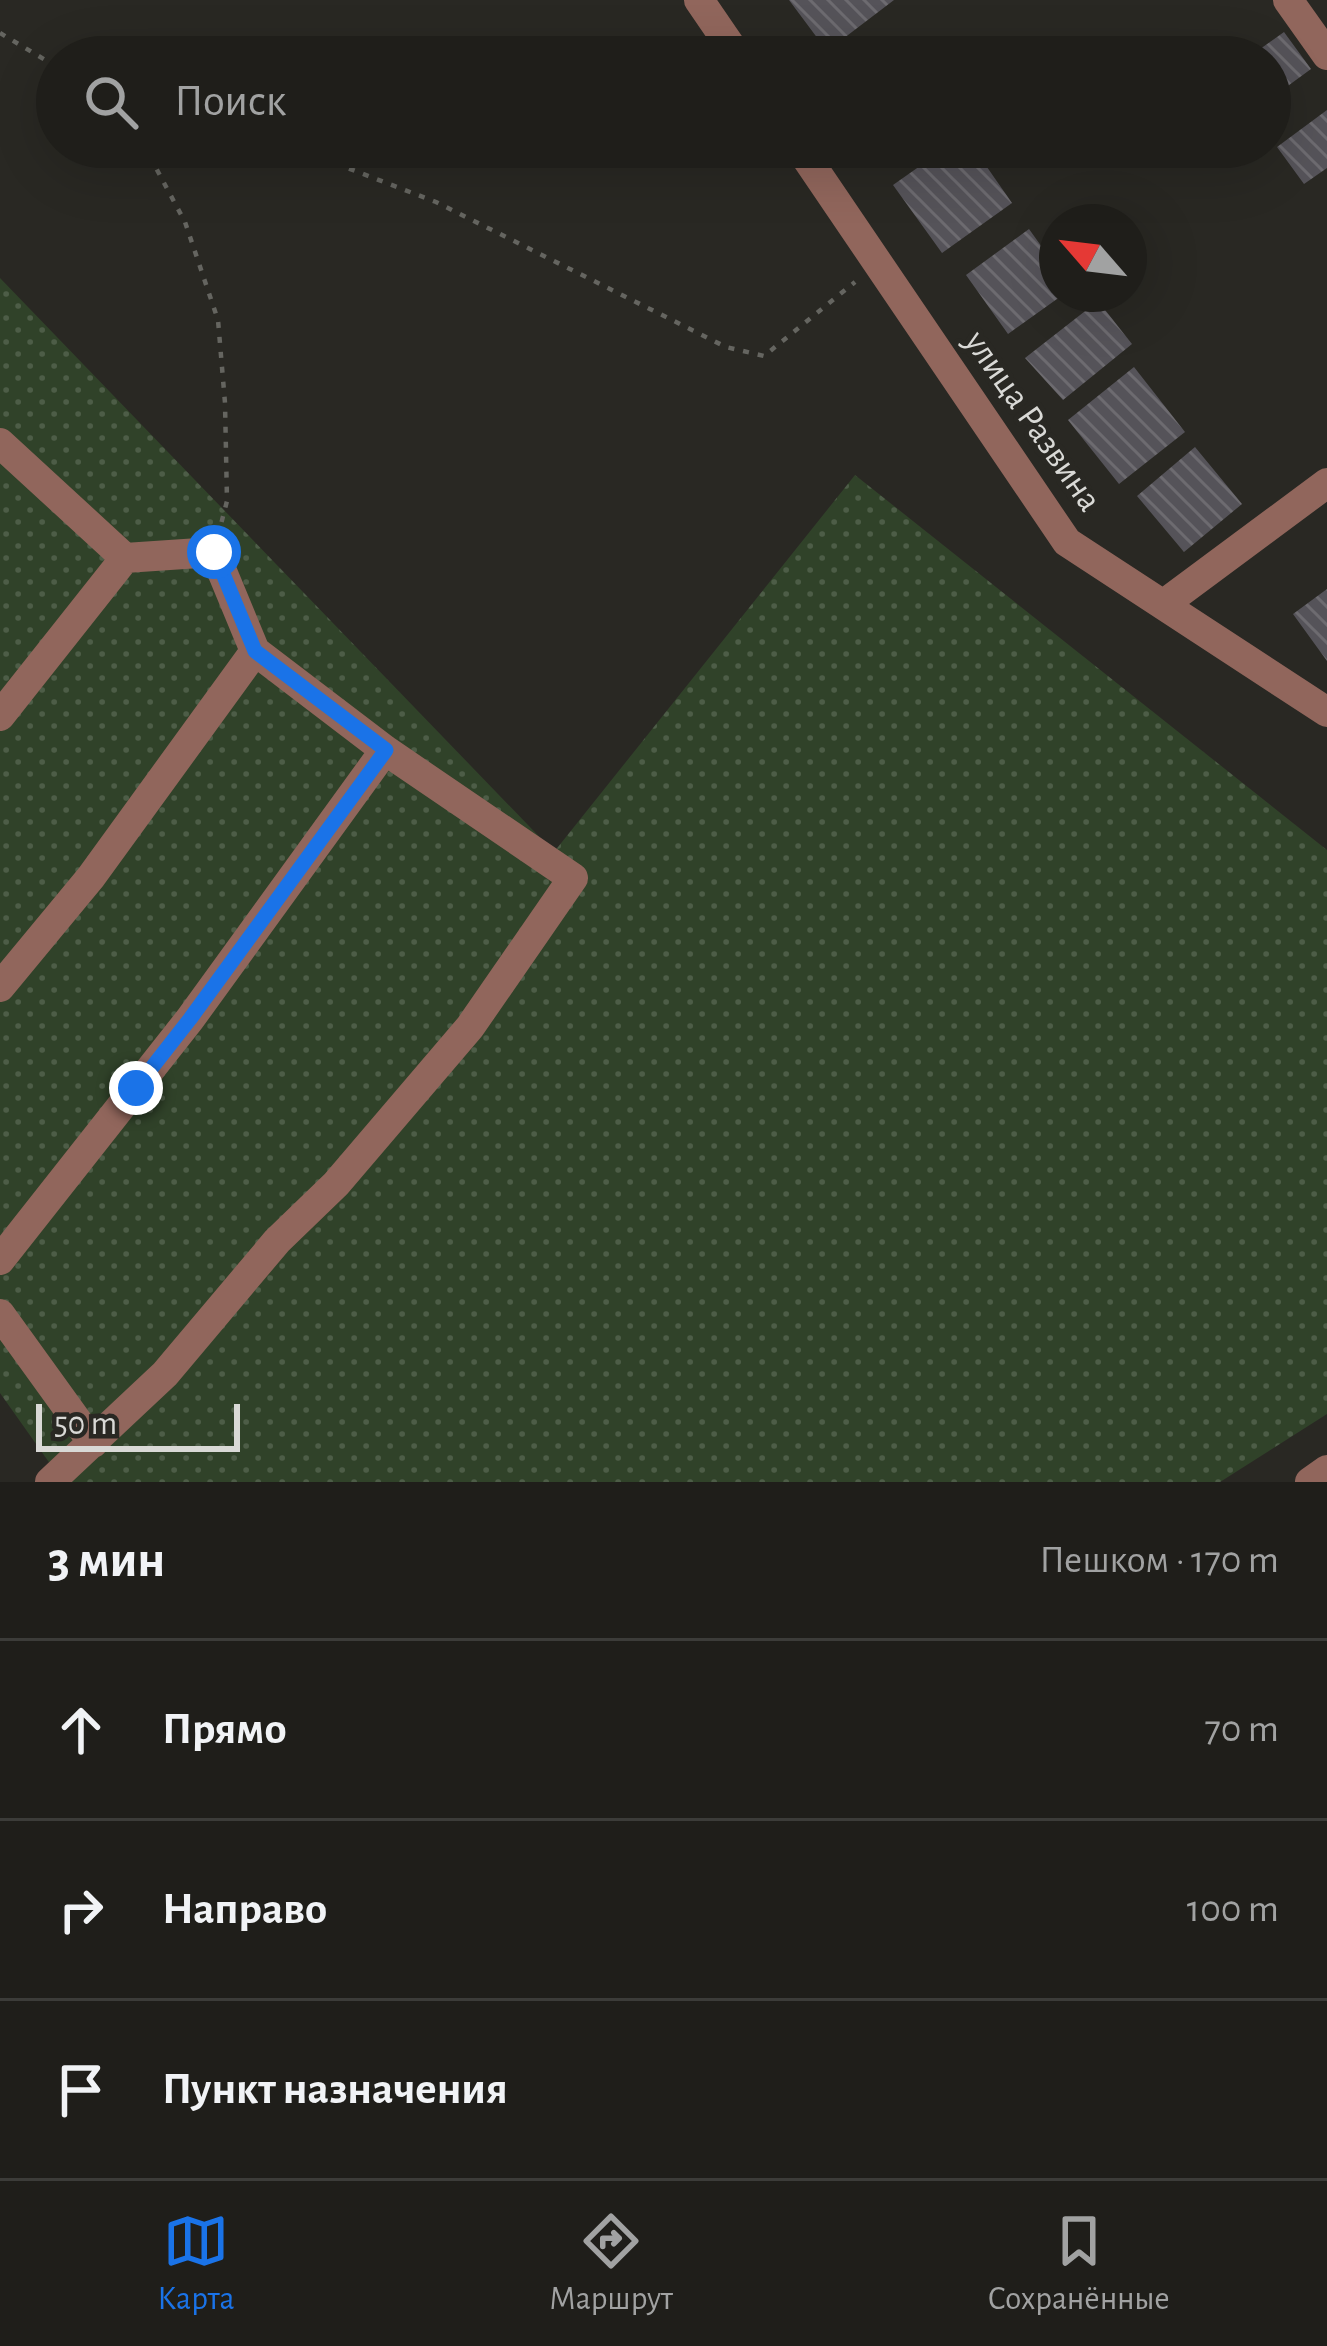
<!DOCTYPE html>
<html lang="ru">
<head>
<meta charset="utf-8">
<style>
  :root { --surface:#1f1e1a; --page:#2c2b27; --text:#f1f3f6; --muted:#a1a2a2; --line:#3c3c39; --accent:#1a73e8 }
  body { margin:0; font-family:"Alegreya Sans",sans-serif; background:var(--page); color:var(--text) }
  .compass { position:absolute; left:1039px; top:204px; width:108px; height:108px; border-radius:50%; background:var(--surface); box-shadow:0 12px 48px #0002; rotate:298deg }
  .scale { position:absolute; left:36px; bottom:30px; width:204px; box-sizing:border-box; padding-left:12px; border:6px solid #d9d9d6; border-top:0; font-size:33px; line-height:42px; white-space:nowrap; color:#d9d9d6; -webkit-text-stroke:9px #292823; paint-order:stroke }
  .stop { position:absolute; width:36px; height:36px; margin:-27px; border:9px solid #1a73e8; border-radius:50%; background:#fff }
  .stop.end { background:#1a73e8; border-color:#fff; box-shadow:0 3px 12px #0008 }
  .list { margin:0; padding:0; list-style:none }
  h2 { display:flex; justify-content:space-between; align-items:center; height:156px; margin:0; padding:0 48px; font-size:51px }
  h2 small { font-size:39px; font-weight:400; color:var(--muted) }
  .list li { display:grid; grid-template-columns:78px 1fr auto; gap:36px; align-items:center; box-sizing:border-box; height:180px; padding:0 48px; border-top:3px solid var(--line) }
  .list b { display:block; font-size:45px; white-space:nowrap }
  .list em { font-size:39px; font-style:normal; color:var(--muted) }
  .icon { flex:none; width:66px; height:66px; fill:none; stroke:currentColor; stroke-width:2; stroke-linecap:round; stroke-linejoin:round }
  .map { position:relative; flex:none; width:1327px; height:1482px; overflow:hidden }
  .search { position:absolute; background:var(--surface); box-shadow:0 12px 48px #0002; left:36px; right:36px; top:36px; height:132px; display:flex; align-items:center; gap:30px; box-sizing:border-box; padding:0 42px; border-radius:66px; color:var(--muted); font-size:45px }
  .sheet { height:696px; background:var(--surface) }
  nav { display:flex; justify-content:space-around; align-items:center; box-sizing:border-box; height:168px; border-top:3px solid var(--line); background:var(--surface); font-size:33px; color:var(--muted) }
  nav a { display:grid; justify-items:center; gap:6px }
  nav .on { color:var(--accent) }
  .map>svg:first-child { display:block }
</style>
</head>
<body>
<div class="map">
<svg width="1327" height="1482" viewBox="0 0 1327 1482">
  <defs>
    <pattern id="garden-dots" width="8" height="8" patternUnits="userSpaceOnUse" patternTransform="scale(3)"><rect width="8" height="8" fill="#304229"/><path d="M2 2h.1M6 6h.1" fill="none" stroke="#4d5d47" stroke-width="1.8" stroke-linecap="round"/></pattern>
    <pattern id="building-back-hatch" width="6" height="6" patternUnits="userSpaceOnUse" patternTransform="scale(3)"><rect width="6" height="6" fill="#555359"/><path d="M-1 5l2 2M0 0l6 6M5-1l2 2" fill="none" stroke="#6d6b70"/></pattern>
  </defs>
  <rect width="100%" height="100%" fill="#292823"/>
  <path fill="url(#garden-dots)" d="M0 278 554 852 855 475 1327 850V1414L1220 1482H63L0 1393Z"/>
  <path fill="url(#building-back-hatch)" d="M789 0H894L827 51Z
    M1284 32 1311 69 1270 99V57H1249Z
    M897 38 910 57H872Z
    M1327 110V168L1304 184 1277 147Z
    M859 147H892L871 162Z
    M947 147H973L1012 203 942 253 893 185Z
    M1029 229 1057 268V294H1064L1008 334 966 275Z
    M1098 301 1132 344 1063 400 1025 358Z
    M1134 367 1185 432 1119 484 1068 420Z
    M1195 447 1242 504 1184 552 1137 496Z
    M1327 589V661L1293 614Z"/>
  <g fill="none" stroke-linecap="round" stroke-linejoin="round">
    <path stroke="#656560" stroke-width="4.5" stroke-dasharray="6 9" stroke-linecap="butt" d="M0 33 57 67
      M675 57 695 44
      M137 147 156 168 185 222 218 320 225 403 227 501 220 528
      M293 147 436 202 726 347 764 356 855 282"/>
    <path stroke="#91665c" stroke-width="30" d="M699 0 738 57
      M1288 0 1327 55
      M799 147 1067 542 1327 712
      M0 443 125 558 214 552 255 651 385 750 573 878 470 1027 336 1184 277 1241 165 1374 50 1482
      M1164 604 1327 483
      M0 716 125 558
      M0 987 91 877 255 651
      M0 1260 190 1019 385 750
      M0 1314 93 1443
      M1310 1482 1327 1470"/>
  </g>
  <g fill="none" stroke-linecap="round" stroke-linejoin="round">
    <path stroke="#1a73e8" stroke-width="15" d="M136 1088 190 1019 386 750 255 651 214 552"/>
  </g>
  <g text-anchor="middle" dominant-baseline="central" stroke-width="10" stroke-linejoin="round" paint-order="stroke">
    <g font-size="36" fill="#d9d9d6" stroke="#292823">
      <text transform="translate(1033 421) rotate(55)">улица Развина</text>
    </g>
  </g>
</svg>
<svg class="compass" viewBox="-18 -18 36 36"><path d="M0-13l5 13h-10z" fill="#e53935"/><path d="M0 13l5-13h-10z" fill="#a1a2a2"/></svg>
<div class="scale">50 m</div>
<div class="stop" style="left:214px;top:552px"></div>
<div class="stop end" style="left:136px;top:1088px"></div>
<div class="search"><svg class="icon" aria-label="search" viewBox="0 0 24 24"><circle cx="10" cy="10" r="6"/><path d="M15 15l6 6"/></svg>Поиск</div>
</div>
<section class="sheet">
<h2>3 мин<small>Пешком · 170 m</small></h2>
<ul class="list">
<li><svg class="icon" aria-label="ahead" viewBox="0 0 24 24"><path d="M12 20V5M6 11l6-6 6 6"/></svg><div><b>Прямо</b></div><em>70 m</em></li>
<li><svg class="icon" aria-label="right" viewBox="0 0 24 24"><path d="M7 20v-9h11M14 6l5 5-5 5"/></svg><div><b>Направо</b></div><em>100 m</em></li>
<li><svg class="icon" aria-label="arrive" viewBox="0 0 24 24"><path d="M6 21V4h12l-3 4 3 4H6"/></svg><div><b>Пункт назначения</b></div></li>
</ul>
</section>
<nav>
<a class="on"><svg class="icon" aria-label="map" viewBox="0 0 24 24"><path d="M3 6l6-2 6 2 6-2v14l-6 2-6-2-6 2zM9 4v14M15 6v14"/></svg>Карта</a>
<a><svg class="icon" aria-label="directions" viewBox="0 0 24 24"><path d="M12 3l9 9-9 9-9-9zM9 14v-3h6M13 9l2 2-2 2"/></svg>Маршрут</a>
<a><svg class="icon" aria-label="saved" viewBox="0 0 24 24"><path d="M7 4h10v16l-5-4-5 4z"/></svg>Сохранённые</a>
</nav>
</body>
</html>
